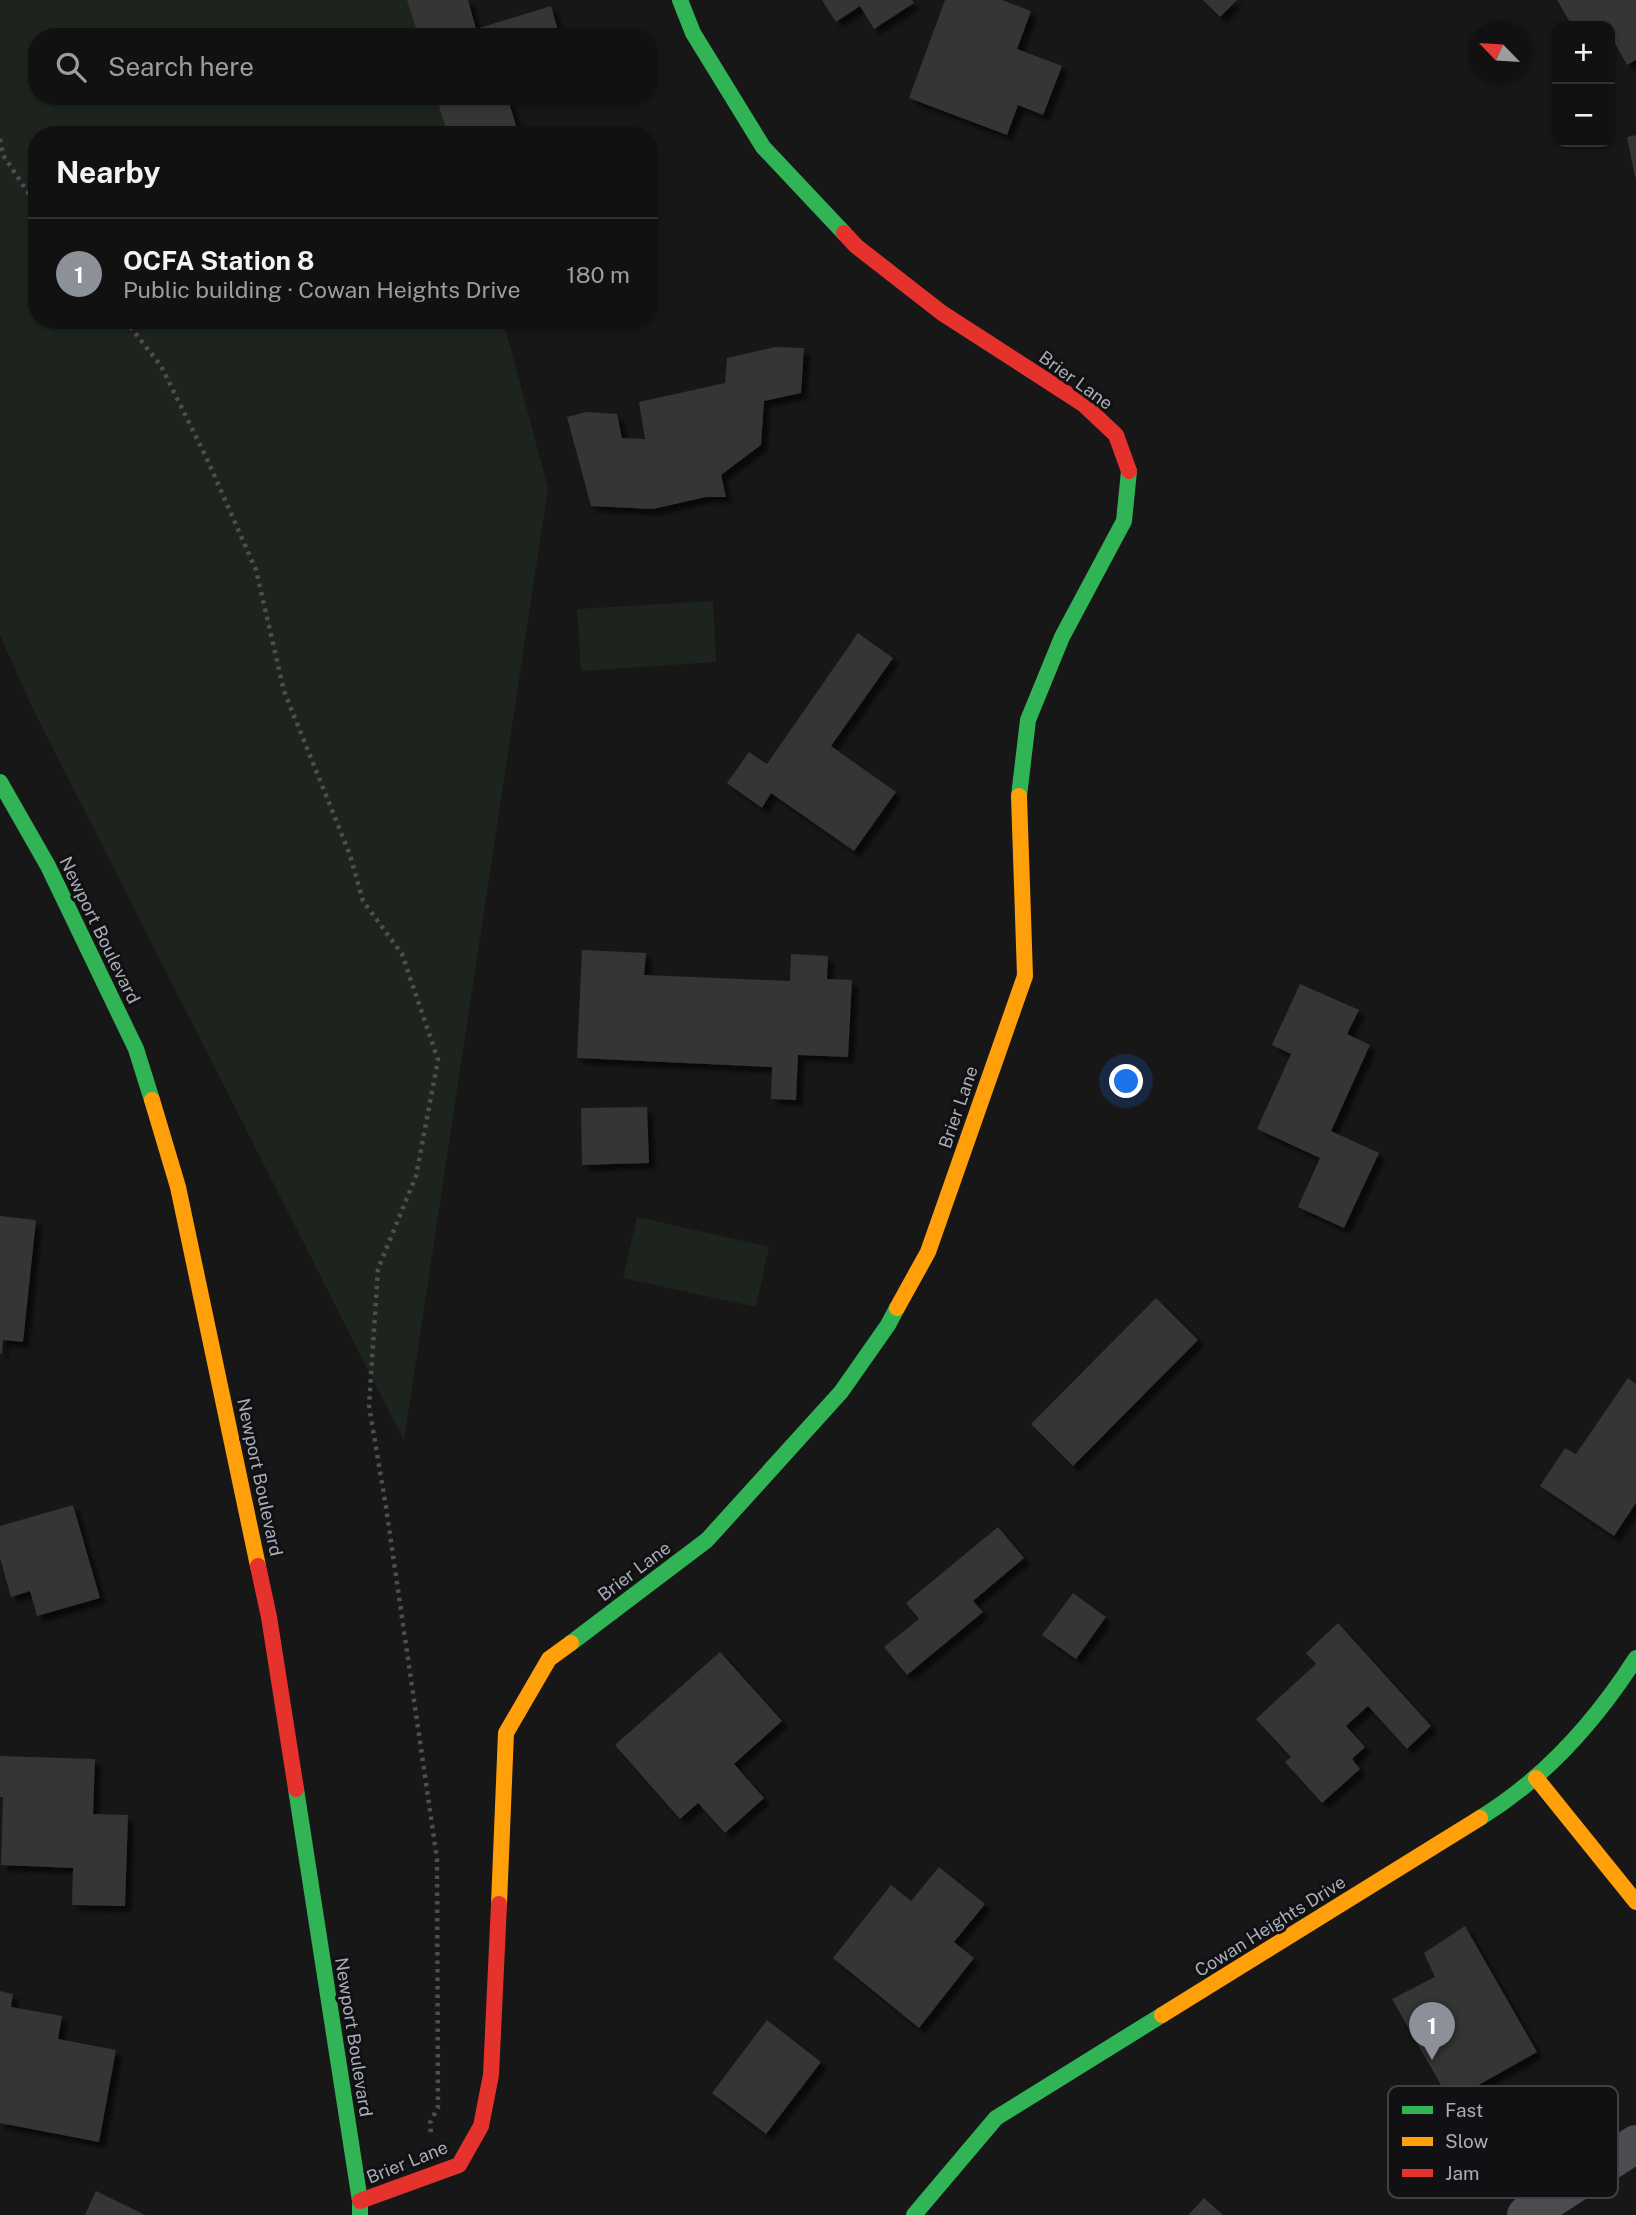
<!DOCTYPE html>
<html lang="en">
<head>
<meta charset="utf-8">
<style>
  :root { --surface:#111; --page:#1e1f1f; --text:#f1f3f6; --muted:#9c9d9f; --line:#303131; --accent:#8c9099 }
  body { margin:0; font-family:"Public Sans",sans-serif; background:var(--page); color:var(--text) }
  .controls { position:absolute; right:21px; top:21px; display:grid; overflow:hidden; border-radius:14px; box-shadow:0 2px 5px #0004 }
  .controls button { width:63px; height:63px; display:grid; place-items:center; padding:0; border:0; border-bottom:2px solid var(--line); background:var(--surface); color:var(--text); font:35px sans-serif }
  .compass { position:absolute; left:1468px; top:21px; width:63px; height:63px; border-radius:50%; background:var(--surface); box-shadow:0 2px 5px #0004; rotate:295deg }
  .you { position:absolute; left:1127px; top:1082px; width:24px; height:24px; margin:-18px; border:5px solid #fff; border-radius:50%; background:#1a73e8; box-shadow:0 0 0 10px #1a73e833 }
  .badge { display:grid; place-items:center; width:46px; height:46px; border-radius:50%; background:var(--accent); color:#fff; font-size:23px; font-weight:700 }
  .pin { position:absolute; translate:-50% -58px; filter:drop-shadow(0 2px 4px #0008) }
  .pin::after { content:''; position:absolute; top:37px; width:24px; height:21px; background:inherit; clip-path:polygon(0 0,100% 0,50% 100%) }
  .list { margin:0; padding:0; list-style:none }
  h2 { display:flex; justify-content:space-between; align-items:center; height:91px; margin:0; padding:0 28px; font-size:30px }
  h2 small { font-size:23px; font-weight:400; color:var(--muted) }
  .list li { display:grid; grid-template-columns:46px 1fr auto; gap:21px; align-items:center; box-sizing:border-box; height:112px; padding:0 28px; border-top:2px solid var(--line) }
  .list b { display:block; font-size:26px; white-space:nowrap }
  .list p { margin:0; font-size:23px; white-space:nowrap; color:var(--muted) }
  .list em { font-size:23px; font-style:normal; color:var(--muted) }
  .icon { flex:none; width:38px; height:38px; fill:none; stroke:currentColor; stroke-width:2; stroke-linecap:round; stroke-linejoin:round }
  .map { position:relative; flex:none; width:1636px; height:2215px; overflow:hidden }
  .search { position:absolute; background:var(--surface); box-shadow:0 2px 5px #0004; left:28px; top:28px; width:630px; height:77px; display:flex; align-items:center; gap:18px; box-sizing:border-box; padding:0 24px; border-radius:28px; color:var(--muted); font-size:26px }
  .panel { position:absolute; background:var(--surface); box-shadow:0 2px 5px #0004; left:28px; top:126px; width:630px; height:203px; border-radius:28px }
  .map>svg:first-child { display:block }
</style>
</head>
<body>
<div class="map">
<svg width="1636" height="2215" viewBox="0 0 1636 2215">
  <defs>
    <filter id="shadow"><feDropShadow dx="6" dy="6" stdDeviation="2" flood-color="#0009"/></filter>
  </defs>
  <rect width="100%" height="100%" fill="#171717"/>
  <path fill="#1d241e" d="M0 0H417L427 37H37V96H443L454 135H37V320H503L548 488 404 1441 32 707 0 635Z
    M713 601 716 662 581 671 577 609Z
    M637 1217 769 1247 756 1307 623 1278Z"/>
  <path fill="#353536" filter="url(#shadow)" d="M407 0H468L476 29 551 6 560 37H419Z
    M822 0H912L914 3 874 29 860 6 836 22Z
    M945 0H1002L1031 11 1017 49 1062 66 1043 115 1018 105 1007 135 909 98Z
    M1203 0H1237L1220 17Z
    M1557 0H1636V60L1627 65 1613 40 1610 41V26H1572Z
    M436 96H507L519 135H448Z
    M1636 135V177H1635L1627 137Z
    M775 347 804 348 801 393 764 401 761 445 721 475 726 497H706L653 509 591 506 567 417 586 412 617 414 622 438 645 439 639 402 725 383 727 358Z
    M858 633 893 658 831 746 896 792 854 851 771 793 762 808 727 783 749 752 767 764Z
    M582 950 646 953 644 975 790 981 791 954 828 956 827 979 852 980 848 1057 798 1055 796 1100 771 1099 772 1067 577 1058Z
    M1300 984 1359 1010 1347 1034 1370 1045 1331 1131 1379 1153 1344 1228 1298 1207 1320 1158 1257 1129 1291 1054 1272 1045Z
    M647 1107 649 1163 582 1165 581 1108Z
    M0 1216 36 1220 23 1342 3 1340 2 1354H0Z
    M1156 1298 1198 1340 1073 1466 1031 1424Z
    M1628 1378 1636 1384V1503L1614 1536 1540 1486 1565 1448 1576 1454Z
    M73 1505 100 1598 37 1616 30 1591 11 1597 0 1558V1526Z
    M998 1527 1024 1558 973 1601 983 1612 907 1675 884 1647 919 1619 906 1603Z
    M1073 1593 1106 1617 1076 1659 1042 1635Z
    M1338 1623 1431 1726 1407 1749 1368 1706 1346 1726 1365 1747 1352 1759 1360 1769 1322 1803 1285 1762 1291 1757 1256 1719 1316 1664 1306 1653Z
    M720 1652 782 1721 734 1764 764 1798 725 1833 698 1803 680 1819 615 1745Z
    M0 1756 95 1759 93 1814 128 1815 125 1906 72 1905 73 1868 1 1865 3 1797H0Z
    M939 1867 985 1904 954 1942 974 1958 919 2028 833 1958 891 1885 911 1901Z
    M1465 1926 1537 2052 1450 2101 1392 1999 1435 1977 1424 1953Z
    M0 1991 13 1994 11 2007 62 2016 58 2039 116 2050 99 2142 0 2123Z
    M767 2020 821 2062 766 2134 712 2093Z
    M96 2191 145 2215H85Z
    M1204 2198 1223 2215H1188Z"/>
  <g fill="none" stroke-linecap="round" stroke-linejoin="round">
    <path stroke="#4d4e52" stroke-width="4.5" stroke-dasharray="3.5 5" stroke-linecap="butt" d="M0 139 3 155 37 206
      M125 320 161 366 207 459 256 570 284 691 350 855 363 901 402 954 438 1060 416 1176 378 1269 369 1406 386 1507 437 1859 438 2107 430 2123 431 2134"/>
    <path stroke="#4b4c50" stroke-width="38" d="M1526 2215 1636 2144"/>
    <path stroke="#30b455" stroke-width="16" d="M680 0 693 33 763 147 844 233
      M0 782 48 866 136 1049 152 1100
      M1019 796 1028 720 1062 637 1124 521 1129 471
      M571 1643 707 1540 841 1392 888 1325 897 1308
      M296 1789 360 2201V2215
      M1480 1818C1545 1778 1595 1722 1636 1658
      M914 2215 996 2118 1162 2015"/>
    <path stroke="#ff9f0a" stroke-width="16" d="M152 1100 178 1187 258 1566
      M897 1308 928 1252 1025 976 1019 796
      M1536 1778 1636 1902
      M499 1904 506 1733 549 1659 571 1643
      M1162 2015 1480 1818"/>
    <path stroke="#e5322d" stroke-width="16" d="M844 233 856 246 942 313 1083 404 1116 435 1129 471
      M258 1566 269 1617 296 1789
      M360 2201 459 2165 481 2126 491 2075 499 1904"/>
  </g>
  <g text-anchor="middle" dominant-baseline="central" stroke-width="6" stroke-linejoin="round" paint-order="stroke">
    <g font-size="18" fill="#a8adb8" stroke="#111113">
      <text transform="translate(1076 380) rotate(36)">Brier Lane</text>
      <text transform="translate(100 930) rotate(64)">Newport Boulevard</text>
      <text transform="translate(958 1107) rotate(-71)">Brier Lane</text>
      <text transform="translate(260 1477) rotate(78)">Newport Boulevard</text>
      <text transform="translate(634 1571) rotate(-37)">Brier Lane</text>
      <text transform="translate(1270 1926) rotate(-32)">Cowan Heights Drive</text>
      <text transform="translate(354 2037) rotate(81)">Newport Boulevard</text>
      <text transform="translate(407 2162) rotate(-22)">Brier Lane</text>
    </g>
  </g>
  <rect x="1388" y="2086" width="230" height="112" rx="10" fill="#111113" stroke="#3e4045" stroke-width="2"/>
  <rect x="1402" y="2106" width="31" height="8" fill="#30b455"/>
  <rect x="1402" y="2137" width="31" height="9" fill="#ff9f0a"/>
  <rect x="1402" y="2169" width="31" height="8" fill="#e5322d"/>
  <g font-size="19" fill="#a8adb8">
    <text x="1445" y="2117">Fast</text>
    <text x="1445" y="2148">Slow</text>
    <text x="1445" y="2180">Jam</text>
  </g>
</svg>
<div class="controls">
<button>+</button>
<button>−</button>
</div>
<svg class="compass" viewBox="-18 -18 36 36"><path d="M0-13l5 13h-10z" fill="#e53935"/><path d="M0 13l5-13h-10z" fill="#9c9d9f"/></svg>
<div class="you"></div>
<div class="pin badge" style="left:1432px;top:2060px">1</div>
<div class="search"><svg class="icon" aria-label="search" viewBox="0 0 24 24"><circle cx="10" cy="10" r="6"/><path d="M15 15l6 6"/></svg>Search here</div>
<section class="panel">
<h2>Nearby<small></small></h2>
<ul class="list">
<li><span class="badge">1</span><div><b>OCFA Station 8</b><p>Public building · Cowan Heights Drive</p></div><em>180 m</em></li>
</ul>
</section>
</div>
</body>
</html>
